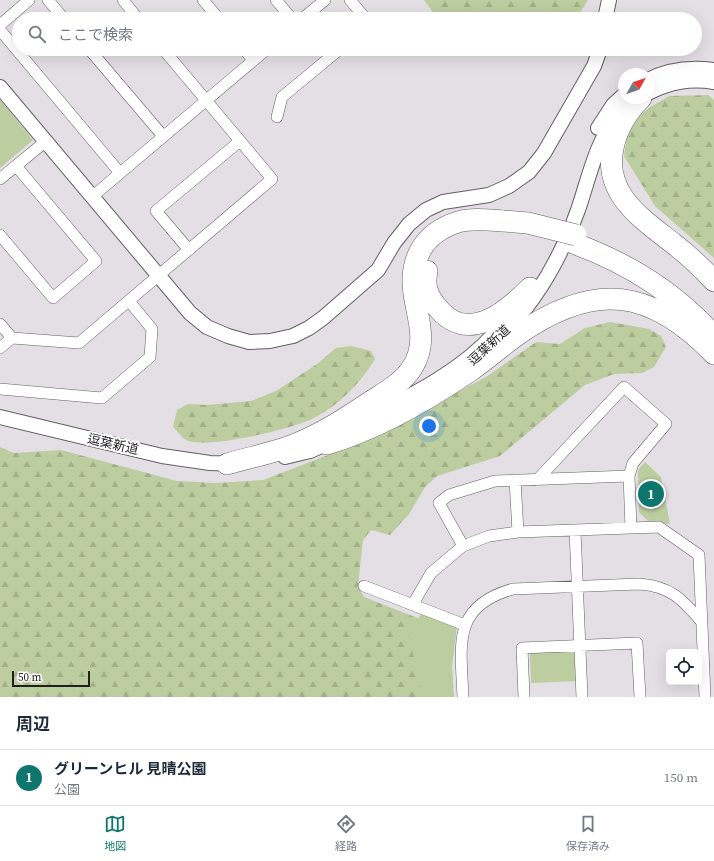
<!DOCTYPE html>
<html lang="ja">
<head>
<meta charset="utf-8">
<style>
  :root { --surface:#fff; --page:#f2f2f3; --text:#1f2937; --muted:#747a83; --line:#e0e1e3; --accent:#0f766e }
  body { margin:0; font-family:"Source Serif 4","Noto Sans JP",serif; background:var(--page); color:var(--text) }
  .controls { position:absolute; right:12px; bottom:12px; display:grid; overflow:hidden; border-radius:6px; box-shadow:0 4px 16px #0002 }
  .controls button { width:36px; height:36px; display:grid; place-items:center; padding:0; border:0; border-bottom:1px solid var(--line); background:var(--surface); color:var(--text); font:20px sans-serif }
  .compass { position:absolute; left:618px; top:68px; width:36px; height:36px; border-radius:50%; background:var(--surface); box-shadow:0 4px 16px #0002; rotate:50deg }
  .scale { position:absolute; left:12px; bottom:10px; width:78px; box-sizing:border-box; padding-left:4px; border:2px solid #211f22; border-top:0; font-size:11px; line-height:14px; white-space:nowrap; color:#211f22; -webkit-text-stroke:3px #fff; paint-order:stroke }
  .you { position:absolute; left:429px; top:426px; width:14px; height:14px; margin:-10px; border:3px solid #fff; border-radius:50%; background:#1a73e8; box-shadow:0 0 0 6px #1a73e833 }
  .badge { display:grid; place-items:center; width:26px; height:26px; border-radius:50%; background:var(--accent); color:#fff; font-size:13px; font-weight:700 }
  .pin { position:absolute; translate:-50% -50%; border:2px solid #fff; box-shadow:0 1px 4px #0006 }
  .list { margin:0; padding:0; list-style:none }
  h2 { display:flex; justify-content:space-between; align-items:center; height:52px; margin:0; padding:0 16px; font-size:17px }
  h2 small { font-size:13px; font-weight:400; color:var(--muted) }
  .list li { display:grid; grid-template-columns:26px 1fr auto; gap:12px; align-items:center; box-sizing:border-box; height:56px; padding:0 16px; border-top:1px solid var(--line) }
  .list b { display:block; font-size:15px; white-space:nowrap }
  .list p { margin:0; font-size:13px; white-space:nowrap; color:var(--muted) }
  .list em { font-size:13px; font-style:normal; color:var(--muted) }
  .icon { flex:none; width:22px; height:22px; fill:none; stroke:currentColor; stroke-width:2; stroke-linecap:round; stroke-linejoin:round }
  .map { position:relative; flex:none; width:714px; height:697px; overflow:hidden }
  .search { position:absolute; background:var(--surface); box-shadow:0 4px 16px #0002; left:12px; right:12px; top:12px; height:44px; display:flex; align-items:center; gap:10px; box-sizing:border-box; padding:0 14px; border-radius:22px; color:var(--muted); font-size:15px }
  .sheet { height:108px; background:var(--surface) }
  nav { display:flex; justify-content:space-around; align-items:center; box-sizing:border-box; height:56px; border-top:1px solid var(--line); background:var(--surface); font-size:11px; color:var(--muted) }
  nav a { display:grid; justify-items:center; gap:2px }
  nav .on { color:var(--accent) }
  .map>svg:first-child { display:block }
</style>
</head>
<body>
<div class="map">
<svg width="714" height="697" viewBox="0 0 714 697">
  <defs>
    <pattern id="forest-firs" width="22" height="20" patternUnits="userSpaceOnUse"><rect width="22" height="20" fill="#bccd9f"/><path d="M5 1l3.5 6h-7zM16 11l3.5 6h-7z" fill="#a1b089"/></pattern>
  </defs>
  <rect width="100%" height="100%" fill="#e4dfe5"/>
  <path fill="url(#forest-firs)" d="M424 0H588L580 13 556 19H448L432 11Z
    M708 95 714 100V258L655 206 624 156 629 124 649 108 669 96Z
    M610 322 649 329 661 336 666 347 654 367 642 373 614 374 585 385 500 456 437 476 425 487 409 514 390 535 371 530 363 540 358 586 364 597 425 621 434 697H0V447L14 453 61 450 177 481 216 483 263 480 367 440 486 377 536 342 560 344 585 328Z
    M351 346 371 351 375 359C360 384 338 406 312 419 292 429 204 450 186 440 181 437 177 430 173 427L177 410 188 404 207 405 251 401 276 391 317 364 336 348Z"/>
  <path fill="#bccd9f" d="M0 100 33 140 0 168Z
    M645 462 661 477 670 524 648 521 639 512 638 470Z
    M421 614 457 627 452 666 454 697H423L409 636Z
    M576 650 577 681 531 683 530 652Z"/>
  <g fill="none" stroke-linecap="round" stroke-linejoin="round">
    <g stroke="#645f64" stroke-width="12">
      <path id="minor" d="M48 0 64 19
        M123 0 138 19
        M203 0 219 19
        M276 0 292 19
        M350 0 366 19
        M302 19 325 0
        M0 25 29 0
        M0 30 120 173
        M89 49 163 136
        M244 49 253 60
        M277 117 282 97 340 49
        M0 179 46 141
        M93 196 267 49
        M0 235 53 298 96 261 16 166
        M189 250 156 211 240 141
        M0 324 12 338
        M0 348 12 338 79 343 272 179 163 49
        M0 389 102 398 150 357 152 329 129 301
        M515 480 518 532
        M537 480 624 387 666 424 633 463 629 476 631 528
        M575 530 582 697
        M463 546 439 503 449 495 495 481 629 476
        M364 586 465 625
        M413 604 431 573 463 546 489 536 518 532 659 527 699 555 705 697
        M463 697C461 646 451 606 513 589L639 584C670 586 682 599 701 621
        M524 697 522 648 637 643 640 697"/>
    </g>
    <g stroke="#645f64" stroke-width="16">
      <path id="tertiary" d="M605 19 609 0
        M648 80C669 69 691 67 714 70
        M0 87 190 313 207 327 228 336 249 342 270 341 293 336 309 328 323 318 378 270 394 243 409 224 426 210 443 202 489 195 509 186 529 172 544 153 594 66 600 49
        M648 93C670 82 690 78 714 82
        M598 128 613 105 624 95
        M492 344C533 308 560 260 578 210 589 178 596 141 618 115
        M0 417 162 456 210 463 236 464
        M345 429C397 402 456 377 495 333
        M285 457 310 451 335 440"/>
    </g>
    <g stroke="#645f64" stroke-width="22">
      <path id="motorway" d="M641 98C627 112 617 128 613 148 603 194 642 219 674 244 688 255 702 268 714 281
        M573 243C628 263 675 292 714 336
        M427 271C424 286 427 295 437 307 467 345 505 313 530 288
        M327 444C377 429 426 401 470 371 487 359 503 345 520 333 596 281 651 289 714 354
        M227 464C247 458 268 454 288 447 319 436 346 418 373 400 387 391 403 382 412 368 428 343 418 320 414 294 409 260 423 233 458 222 472 218 488 220 503 221"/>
    </g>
    <use href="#minor" stroke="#fff" stroke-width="11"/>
    <use href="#tertiary" stroke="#fff" stroke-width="14"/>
    <use href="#motorway" stroke="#fff" stroke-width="21"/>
    <g stroke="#645f64" stroke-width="22" stroke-linecap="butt">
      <path id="motorway-bridge" d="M503 221 528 223 576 235"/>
    </g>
    <use href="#motorway-bridge" stroke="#fff" stroke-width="21"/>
  </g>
  <g text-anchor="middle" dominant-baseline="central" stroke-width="4" stroke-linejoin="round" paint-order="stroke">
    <g font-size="13" fill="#211f22" stroke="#fff">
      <text transform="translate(489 345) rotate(-43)">逗葉新道</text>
      <text transform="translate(113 444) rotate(13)">逗葉新道</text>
    </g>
  </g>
</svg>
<div class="controls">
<button><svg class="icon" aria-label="locate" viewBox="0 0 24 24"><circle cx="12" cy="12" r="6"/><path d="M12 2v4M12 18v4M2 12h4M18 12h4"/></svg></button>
</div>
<svg class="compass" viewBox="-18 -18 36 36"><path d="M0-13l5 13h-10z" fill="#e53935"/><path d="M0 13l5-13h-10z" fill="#747a83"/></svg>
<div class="scale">50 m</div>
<div class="you"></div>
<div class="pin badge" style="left:651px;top:494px">1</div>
<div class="search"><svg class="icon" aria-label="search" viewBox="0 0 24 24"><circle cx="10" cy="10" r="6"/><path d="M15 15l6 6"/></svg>ここで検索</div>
</div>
<section class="sheet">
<h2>周辺<small></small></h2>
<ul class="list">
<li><span class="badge">1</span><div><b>グリーンヒル 見晴公園</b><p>公園</p></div><em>150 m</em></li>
</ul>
</section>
<nav>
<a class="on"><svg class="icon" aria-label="map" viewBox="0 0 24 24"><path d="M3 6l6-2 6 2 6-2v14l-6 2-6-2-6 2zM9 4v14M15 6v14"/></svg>地図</a>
<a><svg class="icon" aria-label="directions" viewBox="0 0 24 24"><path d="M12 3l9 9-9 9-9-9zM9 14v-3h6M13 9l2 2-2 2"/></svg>経路</a>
<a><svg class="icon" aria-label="saved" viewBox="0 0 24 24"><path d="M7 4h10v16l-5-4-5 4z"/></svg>保存済み</a>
</nav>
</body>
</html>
